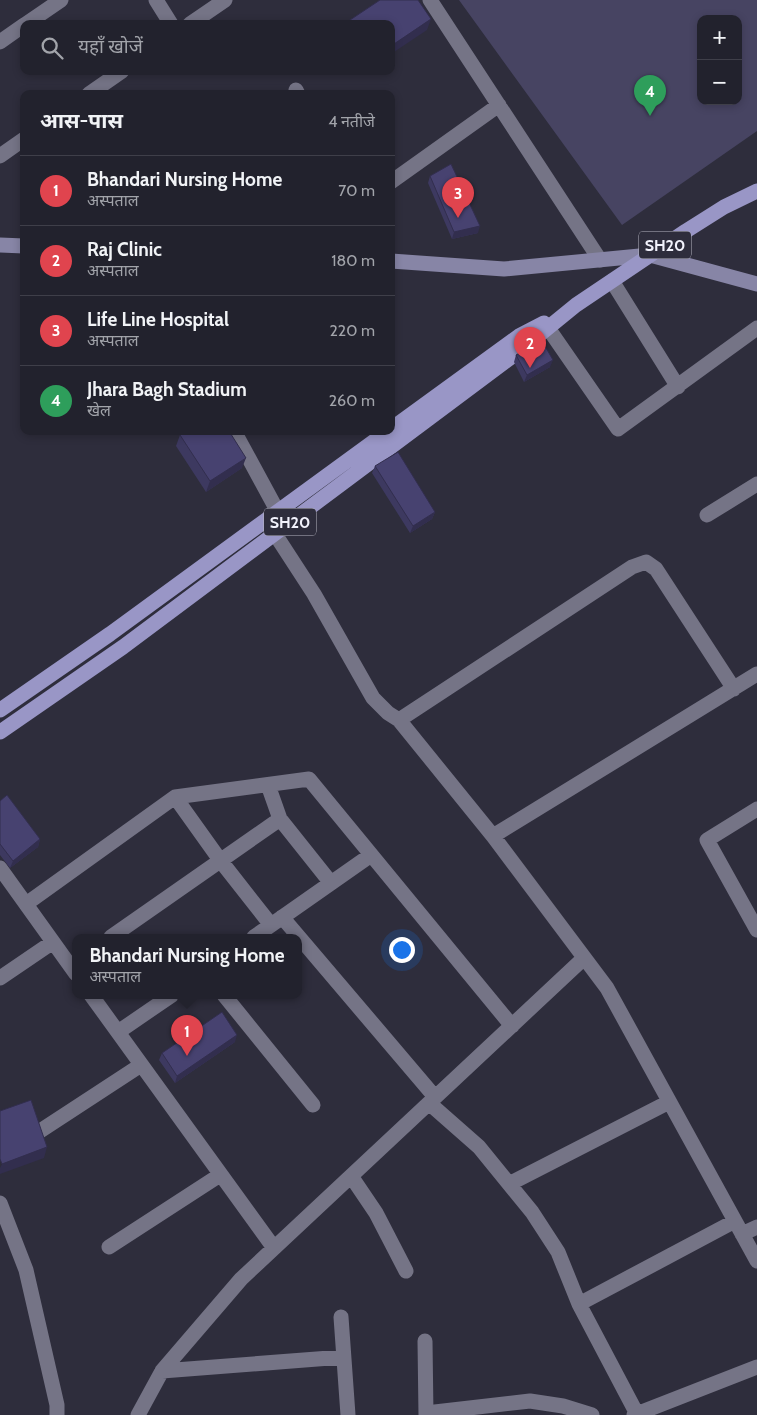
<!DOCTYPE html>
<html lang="hi">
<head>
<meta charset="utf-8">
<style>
  :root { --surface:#22222d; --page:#2e2f39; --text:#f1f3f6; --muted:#a2a4aa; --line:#3f3f49; --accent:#8bbbb9 }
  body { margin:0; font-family:Cabin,"Noto Sans Devanagari",sans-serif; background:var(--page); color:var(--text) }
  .controls { position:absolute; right:15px; top:15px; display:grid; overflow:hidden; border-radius:10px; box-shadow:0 2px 8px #0003 }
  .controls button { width:45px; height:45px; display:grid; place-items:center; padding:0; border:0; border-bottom:1px solid var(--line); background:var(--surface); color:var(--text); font:25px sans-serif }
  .you { position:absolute; left:401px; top:949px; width:18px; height:18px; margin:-12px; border:4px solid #fff; border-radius:50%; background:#1a73e8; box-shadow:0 0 0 8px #1a73e833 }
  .badge { display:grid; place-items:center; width:32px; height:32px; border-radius:50%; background:var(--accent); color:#fff; font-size:16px; font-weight:700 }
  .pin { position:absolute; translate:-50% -41px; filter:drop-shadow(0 1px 2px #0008) }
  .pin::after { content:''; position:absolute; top:26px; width:18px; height:15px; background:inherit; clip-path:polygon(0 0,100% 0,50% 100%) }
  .popup { position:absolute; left:72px; top:934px; width:230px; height:65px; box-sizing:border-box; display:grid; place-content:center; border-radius:10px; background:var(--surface); filter:drop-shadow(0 1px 4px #0005); font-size:16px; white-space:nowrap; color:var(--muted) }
  .popup b { font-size:19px; color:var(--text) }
  .popup::after { content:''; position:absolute; left:50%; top:100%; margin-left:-10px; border:10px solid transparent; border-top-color:var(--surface) }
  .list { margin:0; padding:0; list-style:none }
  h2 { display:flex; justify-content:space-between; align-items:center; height:65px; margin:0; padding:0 20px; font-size:21px }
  h2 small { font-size:16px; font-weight:400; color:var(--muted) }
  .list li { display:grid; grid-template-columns:32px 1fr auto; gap:15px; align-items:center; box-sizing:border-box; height:70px; padding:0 20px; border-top:1px solid var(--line) }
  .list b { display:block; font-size:19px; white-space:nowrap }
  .list p { margin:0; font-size:16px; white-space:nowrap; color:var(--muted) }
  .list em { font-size:16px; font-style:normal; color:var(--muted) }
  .icon { flex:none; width:28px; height:28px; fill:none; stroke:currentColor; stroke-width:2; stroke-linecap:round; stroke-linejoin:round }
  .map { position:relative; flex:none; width:757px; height:1415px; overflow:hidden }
  .search { position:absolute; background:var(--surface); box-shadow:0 2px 8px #0003; left:20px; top:20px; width:375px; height:55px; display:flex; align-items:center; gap:12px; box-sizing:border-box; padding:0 18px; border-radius:10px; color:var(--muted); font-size:19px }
  .panel { position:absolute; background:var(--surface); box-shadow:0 2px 8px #0003; left:20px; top:90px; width:375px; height:345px; border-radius:10px }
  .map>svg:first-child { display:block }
</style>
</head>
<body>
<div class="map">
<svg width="757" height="1415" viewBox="0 0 757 1415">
  <rect width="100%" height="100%" fill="#2e2d3c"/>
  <path fill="#474462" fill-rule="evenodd" d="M459 0H757V131L622 225ZM701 19H738V101H701Z"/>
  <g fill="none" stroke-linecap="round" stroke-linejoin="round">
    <path stroke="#757486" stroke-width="15" d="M156 0 171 24
      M430 0 600 260
      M26 24 61 0
      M190 24 225 0
      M0 42 24 25
      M296 90 298 94
      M89 94 122 71
      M0 156 24 139
      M391 182 499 105
      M612 281 678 387
      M548 328 618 429 757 328
      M234 431 278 512
      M707 515 757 484
      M275 534 314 594 373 698 388 713 399 720 493 836 607 988 757 1261
      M399 720 632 567 646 562 656 569 734 689
      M268 785 280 819 331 883
      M175 797 220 860 271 925
      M757 809 707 840 757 930
      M493 836 757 674
      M0 868 76 974
      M26 904 175 797 309 779 512 1026
      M282 917 435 1097
      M111 937 280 819
      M254 937 371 855
      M0 978 53 942
      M91 995 274 1248
      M224 995 313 1105
      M118 1032 172 995
      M429 1103 479 1147 532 1212 558 1252 579 1304 637 1414
      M37 1133 141 1065
      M351 1176 376 1213 406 1271
      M509 1184 669 1102
      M0 1203 26 1270 57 1405V1415
      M742 1234 757 1227
      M109 1247 220 1175
      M579 1304 735 1221
      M341 1317 348 1415
      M425 1341 426 1415
      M162 1371 343 1357
      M426 1413 530 1401 563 1406 592 1415
      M138 1415 162 1371 241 1279 584 958
      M634 1415 757 1367"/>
    <path stroke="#8785a6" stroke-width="15" d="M0 245 24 246
      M391 261 504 269 650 255 757 284"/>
    <path stroke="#9996c6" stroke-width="15" d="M391 429 519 336 544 323
      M0 710 110 634 388 431
      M0 732 123 647 522 349 576 305 686 231 724 207 757 191"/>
  </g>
  <path fill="#3d3960" d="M430 176 478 233 452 239 428 183Z
    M516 355 550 367 524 382 514 362Z
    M180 435 242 468 206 492 176 446Z
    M375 466 435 512 432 519 410 533 372 473Z
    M0 801 40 839 38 847 10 868 0 855Z
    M235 1042 175 1083 159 1060 162 1053Z"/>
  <path fill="#322e4e" d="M431 19 427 30 391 54V46Z
    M480 226 478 233 452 239 454 232Z
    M553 360 550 367 524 382 527 375Z
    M246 458 242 468 206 492 210 481Z
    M435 512 432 519 410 533 413 526Z
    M40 839 38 847 10 868 13 861Z
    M237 1035 235 1042 175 1083 177 1076Z
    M47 1147 44 1158 0 1174V1168L2 1164Z"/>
  <path fill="#474270" stroke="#322e4e" d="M380 0H418L431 19 391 46V24H348L347 22Z
    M451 164 480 226 454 232 430 176Z
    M542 341 553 360 527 375 516 355Z
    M186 431H229L246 458 210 481 180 435Z
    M398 452 435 512 413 526 375 466Z
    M7 795 40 839 13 861 0 844V801Z
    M222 1012 237 1035 177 1076 162 1053Z
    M31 1100 47 1147 2 1164 0 1159V1111Z"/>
  <g text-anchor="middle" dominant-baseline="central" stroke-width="4.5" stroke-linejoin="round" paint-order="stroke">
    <g fill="#2e2d3c" stroke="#b7b7c2" stroke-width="1">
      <rect x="639" y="231.5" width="52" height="27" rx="4"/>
      <rect x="264" y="508.5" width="52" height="27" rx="4"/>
    </g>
    <g font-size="16" font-weight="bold" fill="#f2f2fc">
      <text x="665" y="245">SH20</text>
      <text x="290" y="522">SH20</text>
    </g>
  </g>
</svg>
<div class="controls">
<button>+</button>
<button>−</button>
</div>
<div class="you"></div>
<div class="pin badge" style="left:187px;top:1056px;background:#e0444e">1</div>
<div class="popup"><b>Bhandari Nursing Home</b>अस्पताल</div>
<div class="pin badge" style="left:530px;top:368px;background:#e0444e">2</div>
<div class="pin badge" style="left:458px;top:218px;background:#e0444e">3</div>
<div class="pin badge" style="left:650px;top:116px;background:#2e9e5b">4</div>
<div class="search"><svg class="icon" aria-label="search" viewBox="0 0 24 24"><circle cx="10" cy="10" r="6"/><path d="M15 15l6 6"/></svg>यहाँ खोजें</div>
<section class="panel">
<h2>आस-पास<small>4 नतीजे</small></h2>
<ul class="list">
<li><span class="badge" style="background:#e0444e">1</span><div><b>Bhandari Nursing Home</b><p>अस्पताल</p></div><em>70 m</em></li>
<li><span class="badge" style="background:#e0444e">2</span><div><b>Raj Clinic</b><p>अस्पताल</p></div><em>180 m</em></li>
<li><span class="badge" style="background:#e0444e">3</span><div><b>Life Line Hospital</b><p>अस्पताल</p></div><em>220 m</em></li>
<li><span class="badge" style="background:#2e9e5b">4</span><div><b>Jhara Bagh Stadium</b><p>खेल</p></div><em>260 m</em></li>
</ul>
</section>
</div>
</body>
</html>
